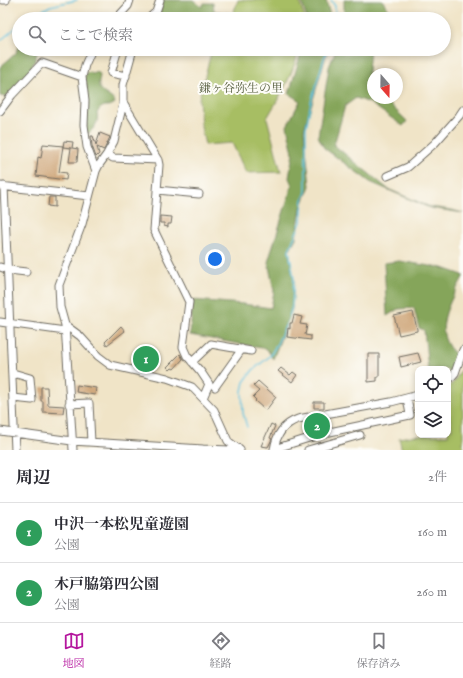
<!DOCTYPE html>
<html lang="ja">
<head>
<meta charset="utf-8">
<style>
  :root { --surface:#fff; --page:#f2f2f3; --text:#2b2b33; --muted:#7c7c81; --line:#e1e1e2; --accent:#b5179e }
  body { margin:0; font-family:"IM FELL English","Noto Serif JP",serif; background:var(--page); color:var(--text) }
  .controls { position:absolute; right:12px; bottom:12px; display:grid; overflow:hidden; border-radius:8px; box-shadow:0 2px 6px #0003 }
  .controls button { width:36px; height:36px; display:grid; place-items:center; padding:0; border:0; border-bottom:1px solid var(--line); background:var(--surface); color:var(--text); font:20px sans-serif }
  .compass { position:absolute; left:367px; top:68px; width:36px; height:36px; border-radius:50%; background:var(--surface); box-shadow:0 2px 6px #0003; rotate:160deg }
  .you { position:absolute; left:215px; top:259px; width:14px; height:14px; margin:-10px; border:3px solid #fff; border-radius:50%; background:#1a73e8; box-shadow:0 0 0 6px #1a73e833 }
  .badge { display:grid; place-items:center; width:26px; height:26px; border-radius:50%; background:var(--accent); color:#fff; font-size:13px; font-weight:700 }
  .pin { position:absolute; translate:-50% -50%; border:2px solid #fff; box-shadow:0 1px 4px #0006 }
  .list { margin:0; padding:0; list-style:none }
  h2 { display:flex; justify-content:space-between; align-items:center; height:52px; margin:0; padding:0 16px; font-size:17px }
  h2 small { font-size:13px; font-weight:400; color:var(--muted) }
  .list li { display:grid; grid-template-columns:26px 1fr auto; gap:12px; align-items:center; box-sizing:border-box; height:60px; padding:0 16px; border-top:1px solid var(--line) }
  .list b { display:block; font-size:15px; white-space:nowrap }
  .list p { margin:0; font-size:13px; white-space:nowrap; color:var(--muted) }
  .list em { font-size:13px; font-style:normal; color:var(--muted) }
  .icon { flex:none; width:22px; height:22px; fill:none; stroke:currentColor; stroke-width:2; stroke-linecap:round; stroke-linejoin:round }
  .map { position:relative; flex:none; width:463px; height:450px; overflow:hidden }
  .search { position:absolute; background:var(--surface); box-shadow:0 2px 6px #0003; left:12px; right:12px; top:12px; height:44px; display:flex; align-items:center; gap:10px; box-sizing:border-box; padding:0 14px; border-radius:22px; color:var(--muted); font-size:15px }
  .sheet { height:172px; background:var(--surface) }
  nav { display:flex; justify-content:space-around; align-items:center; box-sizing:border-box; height:56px; border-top:1px solid var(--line); background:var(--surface); font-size:11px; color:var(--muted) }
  nav a { display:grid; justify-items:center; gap:2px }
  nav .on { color:var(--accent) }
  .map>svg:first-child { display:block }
</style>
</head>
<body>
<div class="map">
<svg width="463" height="450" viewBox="0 0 463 450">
  <rect width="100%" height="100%" fill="#fdfcf7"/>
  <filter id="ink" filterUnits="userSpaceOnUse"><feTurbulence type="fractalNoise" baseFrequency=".025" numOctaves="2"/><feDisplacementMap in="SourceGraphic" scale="8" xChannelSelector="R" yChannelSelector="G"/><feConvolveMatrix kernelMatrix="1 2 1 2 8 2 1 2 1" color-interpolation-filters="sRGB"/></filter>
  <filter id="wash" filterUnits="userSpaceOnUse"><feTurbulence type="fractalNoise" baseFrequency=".012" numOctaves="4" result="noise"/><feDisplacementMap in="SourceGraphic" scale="16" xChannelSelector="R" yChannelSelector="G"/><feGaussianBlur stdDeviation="0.9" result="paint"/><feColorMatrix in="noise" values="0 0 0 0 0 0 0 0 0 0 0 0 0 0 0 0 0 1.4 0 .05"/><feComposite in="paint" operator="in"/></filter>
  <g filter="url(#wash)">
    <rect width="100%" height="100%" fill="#f0e4c7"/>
    <path fill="#a7be64" stroke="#697448" d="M238 0H299L305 19H196L199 11H215L233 14Z
      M212 49H299C293 75 280 96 267 118L281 172 246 173 232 143 205 145 201 126 199 99Z
      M146 355 155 362 150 367 147 366 145 368 133 367Z
      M463 366V450H402L399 438 418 435H448V430L452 429 448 410V387L454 382Z"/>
    <path fill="#85a55a" stroke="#586842" d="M163 0H193L202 7 204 3H213L214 10 211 15 187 18 174 16 170 19H150L160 12Z
      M301 0H326L331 19H307Z
      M344 0H382L395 18 393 19H344Z
      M19 42V49H37C38 66 18 85 6 97L0 96V67L16 53Z
      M302 49H328L304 130 310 186 301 208 296 238 289 251 294 280 292 309 273 359 267 349 190 335 193 300 243 304 271 308 274 291 268 262 292 185 289 178 293 153 287 126 300 101 289 94Z
      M336 49H370L367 83 373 89V98H383L407 121 403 126 370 103 356 98 345 106 334 145 388 189 430 207 452 210 463 213 430 208 370 182 324 148 318 136 329 67Z
      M91 72 92 74 97 72 100 74C100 79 98 83 99 87 102 95 112 95 115 103 108 109 103 102 97 113 99 122 95 127 89 133H86V116L88 109 87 105 84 79 86 73Z
      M399 261 443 268 463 275V277C450 302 429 334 458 356L452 372 448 373V369H428L424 330 419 328 414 308 398 309 387 316 384 263Z"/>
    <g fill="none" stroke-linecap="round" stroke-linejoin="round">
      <path stroke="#61c1df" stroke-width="1.5" d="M331 0 335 6V19
        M28 19 50 6 77 0
        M0 41 19 25
        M247 427 243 413 242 391 244 382 253 370 270 356 277 344 288 320 292 307 294 279 289 250 301 222 303 200 306 192V128L311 102 327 49"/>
    </g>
    <g id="blocks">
      <path fill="#d0a97e" d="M100 133 110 137 104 150 97 147 99 154 96 157 92 146 91 136H93L96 145Z
        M64 141 73 142 72 148 78 149 77 162H69L71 148 63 147Z
        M43 144 63 146 59 172 67 173 66 180 36 176 38 157 41 158Z
        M49 197H55V207L48 206Z
        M160 216 172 217 171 224H168V227L164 226V223H160Z
        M413 312 417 329V331L399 335 394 316Z
        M294 315 302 317 300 324 307 325 305 335 311 336V340L287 337 288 328 290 329V323H292Z
        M121 326 125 331 107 345 105 342Z
        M418 353 421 362 401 367 399 357Z
        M180 354 183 359 174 369 172 368 170 370 167 367Z
        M368 354H379V377H377V381L368 382Z
        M281 368 290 375 293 372 297 375 292 382 278 371Z
        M258 381 276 397 267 409 265 410 255 401 256 400 253 397 259 391 253 386Z
        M77 385 96 388 95 395 76 392Z
        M41 387H47L48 405 64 406 63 413 43 412V401H41Z
        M314 402H324V408H314Z
        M271 424 275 426 270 438 272 439 268 447 261 446Z"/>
    </g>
  </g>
  <g filter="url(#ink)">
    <use href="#blocks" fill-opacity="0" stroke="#706c62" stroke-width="1"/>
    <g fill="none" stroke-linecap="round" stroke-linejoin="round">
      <g stroke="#706c62" stroke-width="9">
        <path id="minor" d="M3 0H6
          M116 19 128 6 130 0
          M148 19 156 12 160 0
          M92 49 85 65 82 77 85 101 84 125 87 147 96 171
          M118 49 111 73 126 76
          M123 102 158 160 159 165 154 230 189 302 183 347 187 356 201 372 209 384 203 398
          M0 111 12 95 42 63 82 77
          M107 154 113 158 158 160
          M387 176 408 167 435 143 459 116 463 110
          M0 186 89 196
          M4 186 15 450
          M157 190 199 194
          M0 267 9 270 26 272
          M0 322 65 331
          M65 325 80 336 98 356 110 365 167 378 192 387 214 410 228 441 240 450
          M192 362 211 344 251 351
          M13 373 30 378 32 400 13 398
          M448 381 455 373 463 350
          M215 387 242 349
          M69 404 89 403 91 442
          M0 431 72 441 203 449 230 450 238 448
          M274 449 325 433 410 415 407 398
          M73 450 65 325 60 307 59 285 82 224 96 171 99 165 107 154 114 141 123 104V85L133 49
          M274 450C276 435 284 424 298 419L391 402 418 395
          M308 450 360 435"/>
      </g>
      <use href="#minor" stroke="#fff" stroke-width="7"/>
    </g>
  </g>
  <g text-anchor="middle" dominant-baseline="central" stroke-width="4" stroke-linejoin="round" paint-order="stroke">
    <g font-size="12" fill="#565e3f" stroke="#fdfcf7">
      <text x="241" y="88">鎌ヶ谷弥生の里</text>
    </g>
  </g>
</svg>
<div class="controls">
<button><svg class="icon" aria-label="locate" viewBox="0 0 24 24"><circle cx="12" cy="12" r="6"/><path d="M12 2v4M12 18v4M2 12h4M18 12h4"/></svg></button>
<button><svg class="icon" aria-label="layers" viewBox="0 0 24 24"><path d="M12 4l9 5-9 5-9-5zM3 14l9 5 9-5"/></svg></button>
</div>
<svg class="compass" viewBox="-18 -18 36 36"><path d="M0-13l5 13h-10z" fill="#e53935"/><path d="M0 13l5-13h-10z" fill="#7c7c81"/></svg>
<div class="you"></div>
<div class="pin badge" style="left:146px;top:359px;background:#2e9e5b">1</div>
<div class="pin badge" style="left:317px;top:426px;background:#2e9e5b">2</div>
<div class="search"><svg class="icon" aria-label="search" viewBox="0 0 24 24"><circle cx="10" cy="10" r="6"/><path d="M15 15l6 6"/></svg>ここで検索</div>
</div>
<section class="sheet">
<h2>周辺<small>2件</small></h2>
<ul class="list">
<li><span class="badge" style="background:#2e9e5b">1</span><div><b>中沢一本松児童遊園</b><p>公園</p></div><em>160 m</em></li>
<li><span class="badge" style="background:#2e9e5b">2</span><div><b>木戸脇第四公園</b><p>公園</p></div><em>260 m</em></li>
</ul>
</section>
<nav>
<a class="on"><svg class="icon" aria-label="map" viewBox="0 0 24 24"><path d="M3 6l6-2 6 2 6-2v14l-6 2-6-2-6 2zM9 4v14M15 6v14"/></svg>地図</a>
<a><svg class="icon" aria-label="directions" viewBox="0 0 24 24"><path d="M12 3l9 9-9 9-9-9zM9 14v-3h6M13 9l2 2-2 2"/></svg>経路</a>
<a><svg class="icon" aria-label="saved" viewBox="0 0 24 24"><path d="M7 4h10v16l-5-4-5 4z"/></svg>保存済み</a>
</nav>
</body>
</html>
